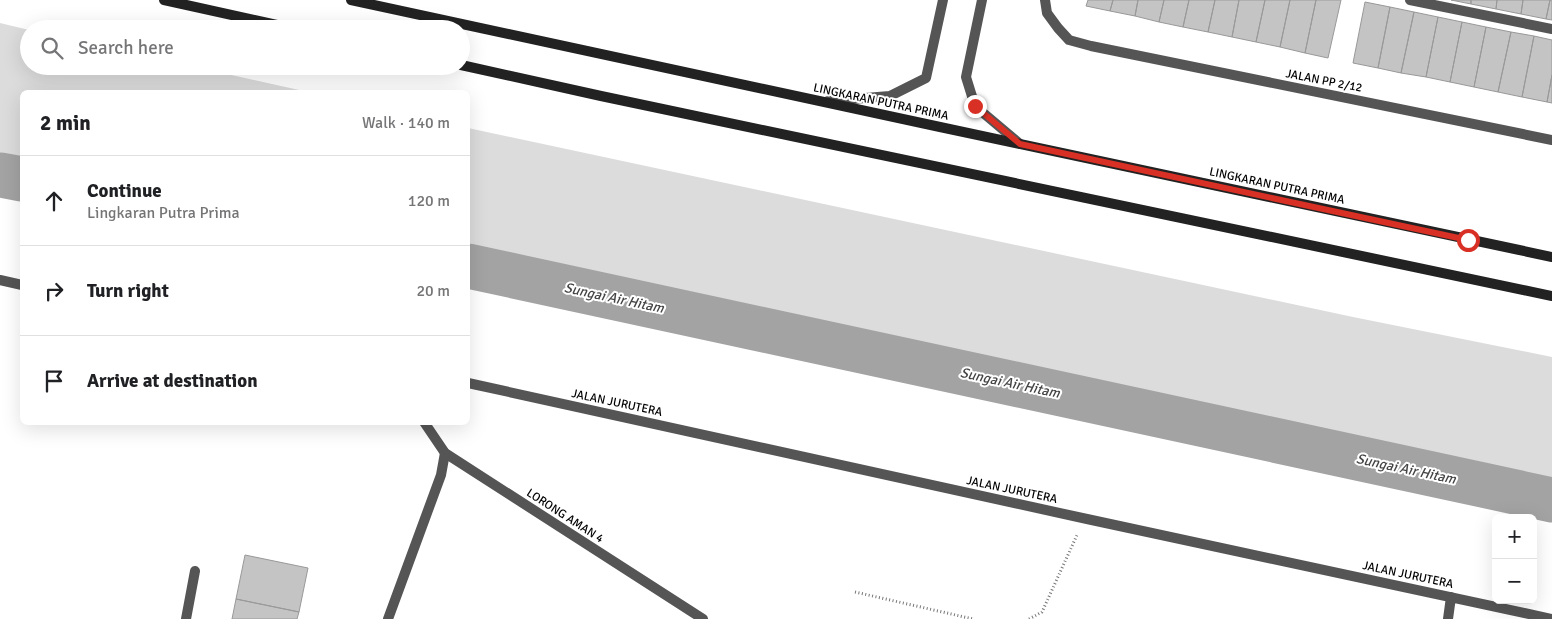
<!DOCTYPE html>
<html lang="en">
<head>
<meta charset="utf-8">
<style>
  :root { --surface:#fff; --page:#f6f6f6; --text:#202124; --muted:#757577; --line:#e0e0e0 }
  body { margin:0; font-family:Signika,sans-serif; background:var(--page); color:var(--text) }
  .controls { position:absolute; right:15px; bottom:15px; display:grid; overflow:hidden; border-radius:8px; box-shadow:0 5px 20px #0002 }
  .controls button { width:45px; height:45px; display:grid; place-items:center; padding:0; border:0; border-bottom:1px solid var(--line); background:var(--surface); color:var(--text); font:25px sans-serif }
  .stop { position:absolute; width:15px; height:15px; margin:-11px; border:4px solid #d93025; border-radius:50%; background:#fff }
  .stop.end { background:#d93025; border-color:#fff; box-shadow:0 1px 5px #0008 }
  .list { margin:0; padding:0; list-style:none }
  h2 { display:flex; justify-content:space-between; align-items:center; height:65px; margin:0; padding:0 20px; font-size:21px }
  h2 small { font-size:16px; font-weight:400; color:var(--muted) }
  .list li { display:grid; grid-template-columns:32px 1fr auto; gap:15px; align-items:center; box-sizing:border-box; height:90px; padding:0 20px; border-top:1px solid var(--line) }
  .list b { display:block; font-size:19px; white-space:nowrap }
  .list p { margin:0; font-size:16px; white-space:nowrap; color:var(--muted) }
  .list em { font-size:16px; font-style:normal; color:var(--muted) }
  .icon { flex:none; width:28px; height:28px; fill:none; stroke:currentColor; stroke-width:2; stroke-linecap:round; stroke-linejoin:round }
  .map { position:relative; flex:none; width:1552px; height:619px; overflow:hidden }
  .search { position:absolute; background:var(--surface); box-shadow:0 5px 20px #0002; left:20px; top:20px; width:450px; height:55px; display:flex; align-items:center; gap:12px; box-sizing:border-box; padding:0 18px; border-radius:28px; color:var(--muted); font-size:19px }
  .panel { position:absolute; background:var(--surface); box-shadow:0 5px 20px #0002; left:20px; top:90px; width:450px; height:335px; border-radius:8px }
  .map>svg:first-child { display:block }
</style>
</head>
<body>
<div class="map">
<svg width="1552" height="619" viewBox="0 0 1552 619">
  <rect width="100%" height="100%" fill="#fff"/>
  <path fill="#dcdcdc" d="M0 23 29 30V66H191L308 92H22V184L0 179Z
    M468 128 1353 317 1552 357V513L1322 466 468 284Z"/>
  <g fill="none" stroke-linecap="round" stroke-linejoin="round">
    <path stroke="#a3a3a3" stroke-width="45" d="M0 175 22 179
      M468 266 1552 500"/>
  </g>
  <path fill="#c4c4c4" stroke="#999" d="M1088 0H1113L1110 11 1086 6Z
    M1113 0H1138L1135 16 1110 11Z
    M1138 0H1164L1159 22 1135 16Z
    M1164 0H1189L1183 27 1159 22Z
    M1189 0H1215L1208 32 1183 27Z
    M1215 0H1239L1232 37 1208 32Z
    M1239 0H1265L1256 42 1232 37Z
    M1265 0H1290L1280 47 1256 42Z
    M1290 0H1316L1305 53 1280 47Z
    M1316 0H1341L1328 58 1305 53Z
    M1451 0H1471V4Z
    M1471 0H1497L1496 9 1471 4Z
    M1497 0H1523L1521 14 1496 9Z
    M1523 0H1550L1546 19 1521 14Z
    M1550 0H1552V20L1546 19Z
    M1365 2 1390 7 1378 68 1353 63Z
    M1390 7 1414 12 1401 73 1378 68Z
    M1414 12 1438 17 1426 77 1401 73Z
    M1438 17 1462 22 1450 82 1426 77Z
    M1462 22 1486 27 1474 87 1450 82Z
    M1486 27 1511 32 1498 92 1474 87Z
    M1511 32 1534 36 1522 97 1498 92Z
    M1534 36 1552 40V75L1547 102 1522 97Z
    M1552 75V103L1547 102Z
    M245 555 308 568 299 612 236 599Z
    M236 599 299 612 297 619H232Z"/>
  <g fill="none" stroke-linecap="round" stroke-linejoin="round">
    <path stroke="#777" stroke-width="3" stroke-dasharray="1 2.5" stroke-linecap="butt" d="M855 592 973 619
      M1029 619 1042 612 1077 535"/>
    <path stroke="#555" stroke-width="10" d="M1410 0 1552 29
      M388 619 441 475 445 453"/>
    <path stroke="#555" stroke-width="10" d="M982 0 966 77 975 106 1020 144
      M1045 0 1047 13 1058 28 1069 40 1091 46 1552 140
      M828 101 890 96 926 78 943 0
      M0 280 22 285
      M468 383 1087 519 1552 619
      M424 422 445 453 703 619
      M186 619 195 571
      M1448 619 1451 597"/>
    <path stroke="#222" stroke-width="10" d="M164 0 295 29
      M351 0 940 127 1552 257
      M461 65 601 96 1552 296"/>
  </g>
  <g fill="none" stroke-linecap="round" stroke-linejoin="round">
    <path stroke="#d93025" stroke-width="6" d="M975 106 1020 144 1468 240"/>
  </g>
  <g text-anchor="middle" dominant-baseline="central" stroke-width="4" stroke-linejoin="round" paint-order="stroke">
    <g font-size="12" fill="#000" stroke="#fff">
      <text transform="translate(1324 81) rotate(11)">JALAN PP 2/12</text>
      <text transform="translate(881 102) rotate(12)">LINGKARAN PUTRA PRIMA</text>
      <text transform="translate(1277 186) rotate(12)">LINGKARAN PUTRA PRIMA</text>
      <text transform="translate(617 403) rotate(12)">JALAN JURUTERA</text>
      <text transform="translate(1012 490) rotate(12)">JALAN JURUTERA</text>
      <text transform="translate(565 516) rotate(33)">LORONG AMAN 4</text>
      <text transform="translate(1408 575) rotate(12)">JALAN JURUTERA</text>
    </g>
    <g font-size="14" font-style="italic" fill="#444" stroke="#fff">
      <text transform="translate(614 298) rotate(12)">Sungai Air Hitam</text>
      <text transform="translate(1010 383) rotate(12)">Sungai Air Hitam</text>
      <text transform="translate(1406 469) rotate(12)">Sungai Air Hitam</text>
    </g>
  </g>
</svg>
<div class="controls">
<button>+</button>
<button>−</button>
</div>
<div class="stop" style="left:1468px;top:240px"></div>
<div class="stop end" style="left:975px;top:106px"></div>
<div class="search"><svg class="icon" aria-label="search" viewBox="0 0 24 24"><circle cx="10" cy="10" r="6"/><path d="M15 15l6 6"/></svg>Search here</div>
<section class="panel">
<h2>2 min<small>Walk · 140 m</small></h2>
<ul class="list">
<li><svg class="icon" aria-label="ahead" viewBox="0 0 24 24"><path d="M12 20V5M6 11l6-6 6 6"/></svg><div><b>Continue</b><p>Lingkaran Putra Prima</p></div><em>120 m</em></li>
<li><svg class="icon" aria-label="right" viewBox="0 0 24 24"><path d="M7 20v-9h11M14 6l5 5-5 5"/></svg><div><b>Turn right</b></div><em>20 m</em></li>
<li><svg class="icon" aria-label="arrive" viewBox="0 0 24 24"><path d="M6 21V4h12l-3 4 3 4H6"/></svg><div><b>Arrive at destination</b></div></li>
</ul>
</section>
</div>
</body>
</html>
